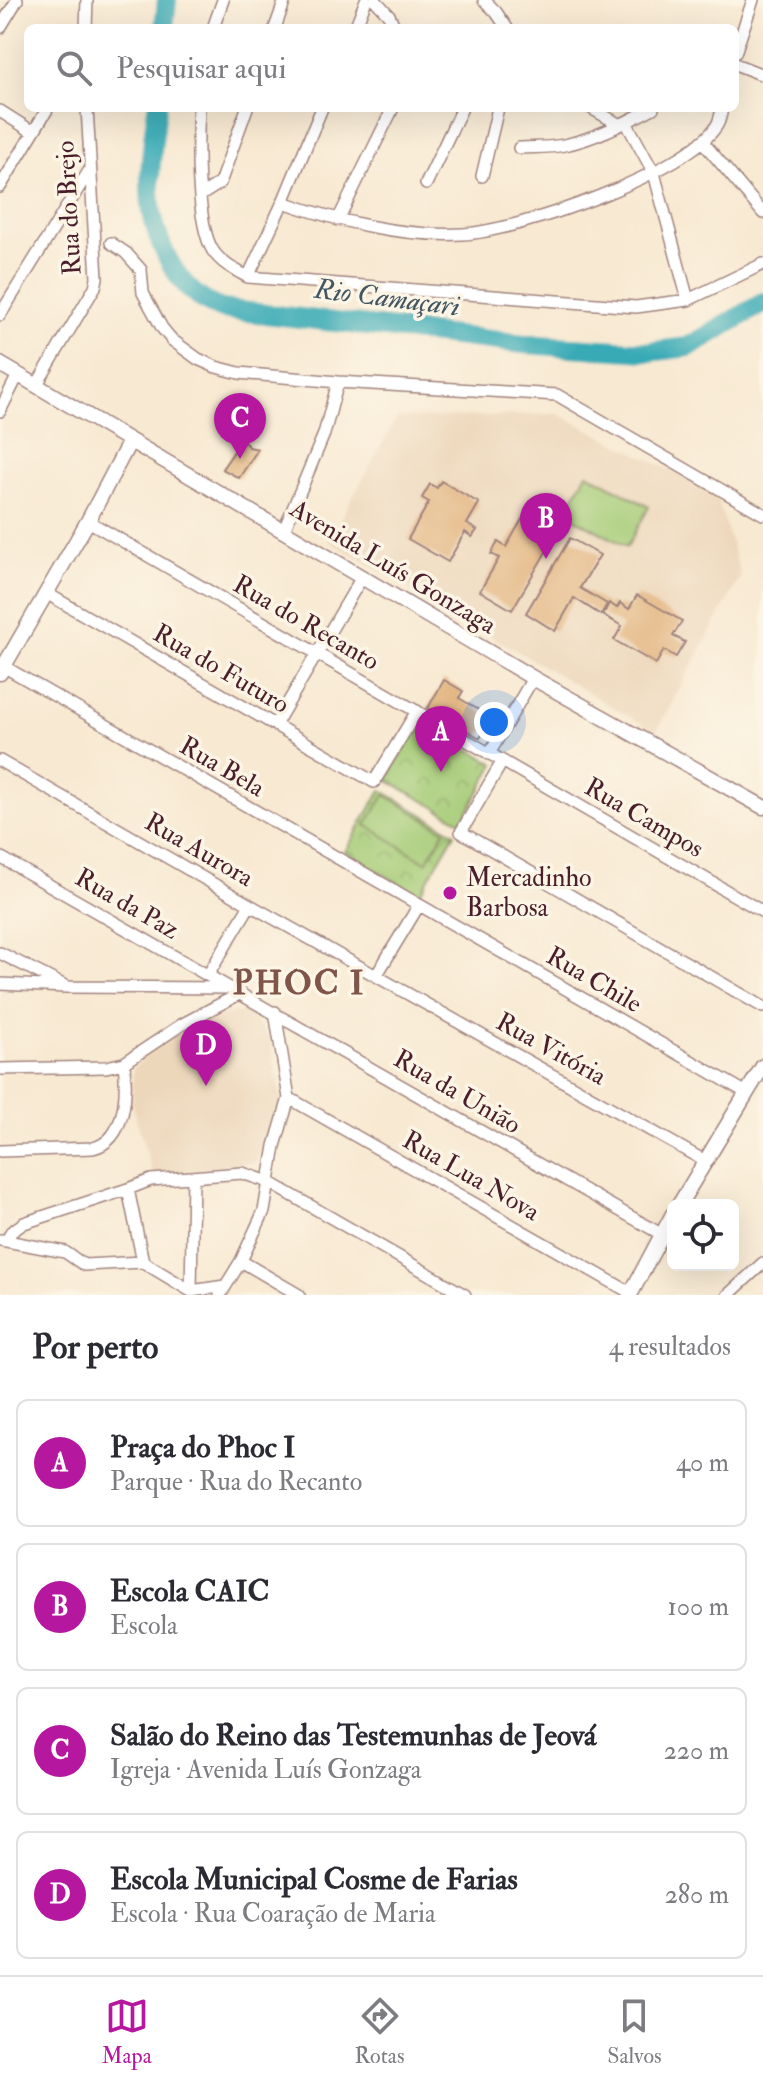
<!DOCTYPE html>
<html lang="pt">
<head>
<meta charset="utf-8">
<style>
  :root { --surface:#fff; --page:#f2f2f3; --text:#2b2b33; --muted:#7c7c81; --line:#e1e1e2; --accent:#b5179e }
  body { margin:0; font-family:"IM FELL Double Pica",serif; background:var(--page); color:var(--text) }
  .controls { position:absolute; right:24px; bottom:24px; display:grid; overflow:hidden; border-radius:12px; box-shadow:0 8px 32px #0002 }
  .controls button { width:72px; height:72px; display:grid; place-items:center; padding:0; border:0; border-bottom:2px solid var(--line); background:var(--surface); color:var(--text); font:40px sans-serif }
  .you { position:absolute; left:494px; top:722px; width:28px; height:28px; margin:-20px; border:6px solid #fff; border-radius:50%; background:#1a73e8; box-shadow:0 0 0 12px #1a73e833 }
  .badge { display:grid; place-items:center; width:52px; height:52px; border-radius:50%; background:var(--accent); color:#fff; font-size:26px; font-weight:700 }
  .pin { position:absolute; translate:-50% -66px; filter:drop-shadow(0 2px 4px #0008) }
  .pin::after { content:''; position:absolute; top:42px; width:28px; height:24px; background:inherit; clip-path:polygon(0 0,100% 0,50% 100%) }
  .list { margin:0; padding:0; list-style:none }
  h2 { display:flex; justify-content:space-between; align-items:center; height:104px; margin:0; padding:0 32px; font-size:34px }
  h2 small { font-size:26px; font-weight:400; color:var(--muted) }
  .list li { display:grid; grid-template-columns:52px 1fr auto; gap:24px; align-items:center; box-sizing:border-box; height:128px; margin:0 16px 16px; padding:0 16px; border:2px solid var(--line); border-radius:12px }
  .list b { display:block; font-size:30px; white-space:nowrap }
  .list p { margin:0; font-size:26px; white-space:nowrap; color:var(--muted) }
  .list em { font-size:26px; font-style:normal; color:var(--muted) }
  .icon { flex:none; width:44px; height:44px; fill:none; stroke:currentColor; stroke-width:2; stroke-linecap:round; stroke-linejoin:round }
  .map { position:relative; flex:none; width:763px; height:1295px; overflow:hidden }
  .search { position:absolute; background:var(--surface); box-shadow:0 8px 32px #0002; left:24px; right:24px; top:24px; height:88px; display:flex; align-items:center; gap:20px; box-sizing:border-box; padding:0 28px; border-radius:12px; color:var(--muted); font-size:30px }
  .sheet { height:680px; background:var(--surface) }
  nav { display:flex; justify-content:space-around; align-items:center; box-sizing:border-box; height:112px; border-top:2px solid var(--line); background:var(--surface); font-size:22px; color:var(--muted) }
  nav a { display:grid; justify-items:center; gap:4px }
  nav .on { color:var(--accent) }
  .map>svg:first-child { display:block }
</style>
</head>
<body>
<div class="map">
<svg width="763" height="1295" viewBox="0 0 763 1295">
  <defs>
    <pattern id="park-crowns" width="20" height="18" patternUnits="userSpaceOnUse" patternTransform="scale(2)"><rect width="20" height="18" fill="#a4cb76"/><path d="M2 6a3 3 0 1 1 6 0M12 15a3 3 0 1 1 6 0" fill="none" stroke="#8fae66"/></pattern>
  </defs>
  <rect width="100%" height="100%" fill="#fcf5e5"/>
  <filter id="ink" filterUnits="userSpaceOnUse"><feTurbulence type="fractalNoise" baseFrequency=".0125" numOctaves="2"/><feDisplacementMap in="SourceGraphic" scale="16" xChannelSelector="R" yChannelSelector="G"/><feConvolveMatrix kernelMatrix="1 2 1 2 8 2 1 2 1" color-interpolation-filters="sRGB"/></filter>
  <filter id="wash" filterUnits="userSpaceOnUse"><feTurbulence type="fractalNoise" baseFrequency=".006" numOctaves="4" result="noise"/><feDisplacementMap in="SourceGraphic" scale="32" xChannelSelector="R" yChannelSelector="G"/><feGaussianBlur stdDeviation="1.8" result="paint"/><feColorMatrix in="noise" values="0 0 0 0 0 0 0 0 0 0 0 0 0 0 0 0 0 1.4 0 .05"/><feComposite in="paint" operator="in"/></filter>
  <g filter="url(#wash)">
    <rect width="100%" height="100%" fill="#f8e9d2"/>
    <path fill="#edd7bb" d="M558 414 716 493 741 576 656 732 328 541 397 418Z
      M247 1010 270 1040 282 1103 255 1162 153 1175 132 1104 133 1069 151 1050 202 1017Z"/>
    <path fill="url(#park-crowns)" stroke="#777550" stroke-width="2" d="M420 722 495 764 462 822 387 780Z
      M381 790 455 833 419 895 345 852Z"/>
    <path fill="#a4cb76" stroke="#777550" stroke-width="2" d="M587 473 649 507 627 547 565 513Z
      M385 795 445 831 426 862 366 825Z"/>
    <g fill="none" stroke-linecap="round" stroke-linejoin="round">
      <path stroke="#39aab6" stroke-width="20" d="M164 28 167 0
        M157 108C154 133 150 158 150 183 149 231 174 293 222 309L524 344 648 352 688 347 763 303"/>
    </g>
    <g id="blocks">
      <path fill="#e3b682" d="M242 440 249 447 258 449 239 478 222 469Z
        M441 481 479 503 467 524 477 530 472 537 465 532 448 562 408 539 429 502 422 498 430 484 437 488Z
        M528 509 560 528 512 610 480 591 499 558 491 554 498 542 506 547Z
        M570 538 600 555 580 588 607 604 601 615 574 598 555 631 526 613Z
        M637 595 682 621 673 636 685 642 676 657 664 650 656 664 614 640 622 626 603 615 609 603 617 608 620 603 629 609Z
        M444 680 463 691 459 698 492 718 480 738 428 708Z"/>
    </g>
  </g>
  <g filter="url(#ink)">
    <use href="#blocks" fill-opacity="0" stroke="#a1847e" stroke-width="2"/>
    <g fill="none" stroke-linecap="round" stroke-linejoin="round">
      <g stroke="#a1847e" stroke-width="14">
        <path id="minor" d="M375 0 389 15 395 28
          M484 0 496 12 507 28
          M0 28 17 0
          M86 28 87 0
          M213 28 223 0
          M275 28 285 0
          M355 28 366 0
          M735 53 753 0
          M735 64 763 75
          M199 108C197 141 196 224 213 251 222 264 235 270 248 277L636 307 688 300 763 264
          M591 108 620 125
          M0 111 33 132
          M626 122 654 173 688 300
          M702 141 763 213
          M519 148C534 147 550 148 564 145 595 139 626 122 653 108
          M482 176 498 108
          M426 184 462 108
          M0 187 48 108
          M201 195 220 183 247 108
          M283 202C341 222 401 237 463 234 516 232 689 172 717 125 720 120 721 114 722 108
          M338 220 393 108
          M111 243 126 253 141 270 143 293 162 328 172 340 198 359 216 367 239 373 338 382 557 395 763 514
          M248 277 283 202 322 108
          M0 315 89 171
          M36 386 95 287 97 278 87 108
          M0 411 18 375
          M88 521 763 912
          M284 530 324 434 338 382
          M46 593 374 782 417 711
          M3 666 747 1093
          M275 725 362 577
          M489 754 533 678
          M0 761 250 905 705 1161
          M502 762 461 832 763 1007
          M0 857 661 1234
          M0 953 63 985
          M208 975 250 905
          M376 976 419 905
          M0 984 67 987 231 988
          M0 1069 106 1067 124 1063 181 1025 241 993
          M289 1098 631 1293
          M0 1151 93 1148C127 1140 127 1090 124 1063
          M128 1189 151 1180 242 1173 269 1182 465 1295
          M1 1240 65 1252 84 1265 143 1262
          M7 1241 11 1232 24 1223 128 1189 143 1262 191 1291 225 1286
          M241 1261 299 1295
          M191 1291 193 1177
          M220 1295 241 1261 264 1211 275 1146 289 1098 275 1012
          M728 1295 763 1263"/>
      </g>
      <g stroke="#a1847e" stroke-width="17">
        <path id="tertiary" d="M0 364 533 678 763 807
          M0 673 88 521 130 441
          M679 1205 763 1066
          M630 1295 673 1214"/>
      </g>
      <use href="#minor" stroke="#fff" stroke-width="11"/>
      <use href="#tertiary" stroke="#fff" stroke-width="14"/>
    </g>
  </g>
  <circle fill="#b5179e" stroke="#fcf5e5" stroke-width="3" cx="450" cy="893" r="8"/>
  <g text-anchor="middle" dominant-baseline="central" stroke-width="7" stroke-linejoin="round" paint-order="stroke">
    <g font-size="26" fill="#4a1f2b" stroke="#fcf5e5">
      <text transform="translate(69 208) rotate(-93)">Rua do Brejo</text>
      <text transform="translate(393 567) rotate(31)">Avenida Luís Gonzaga</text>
      <text transform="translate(306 623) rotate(30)">Rua do Recanto</text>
      <text transform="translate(221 669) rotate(30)">Rua do Futuro</text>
      <text transform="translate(222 767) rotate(30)">Rua Bela</text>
      <text transform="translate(644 818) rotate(30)">Rua Campos</text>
      <text transform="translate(199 850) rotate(30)">Rua Aurora</text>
      <text transform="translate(127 904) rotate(30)">Rua da Paz</text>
      <text transform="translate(594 980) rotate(30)">Rua Chile</text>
      <text transform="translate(551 1049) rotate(29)">Rua Vitória</text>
      <text transform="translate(457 1092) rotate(30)">Rua da União</text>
      <text transform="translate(471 1176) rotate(30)">Rua Lua Nova</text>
    </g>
    <g font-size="26" fill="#4a1f2b" stroke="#fcf5e5" text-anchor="start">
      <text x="466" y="878">Mercadinho<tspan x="466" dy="30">Barbosa</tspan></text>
    </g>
    <g font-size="28" font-style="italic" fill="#435763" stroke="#fcf5e5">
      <text transform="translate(387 298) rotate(7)">Rio Camaçari</text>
    </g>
    <g font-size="34" font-weight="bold" letter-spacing="2" fill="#805449" stroke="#fcf5e5">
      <text x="299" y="983">PHOC I</text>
    </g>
  </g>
</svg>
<div class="controls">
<button><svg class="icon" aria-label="locate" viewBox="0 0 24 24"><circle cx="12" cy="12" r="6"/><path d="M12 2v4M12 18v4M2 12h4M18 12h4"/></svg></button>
</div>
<div class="you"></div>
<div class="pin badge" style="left:441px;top:772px">A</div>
<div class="pin badge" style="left:546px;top:559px">B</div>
<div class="pin badge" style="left:240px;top:459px">C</div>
<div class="pin badge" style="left:206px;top:1086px">D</div>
<div class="search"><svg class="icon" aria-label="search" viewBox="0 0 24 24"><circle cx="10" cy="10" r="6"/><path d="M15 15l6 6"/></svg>Pesquisar aqui</div>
</div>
<section class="sheet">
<h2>Por perto<small>4 resultados</small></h2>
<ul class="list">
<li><span class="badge">A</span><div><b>Praça do Phoc I</b><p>Parque · Rua do Recanto</p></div><em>40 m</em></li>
<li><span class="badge">B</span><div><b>Escola CAIC</b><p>Escola</p></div><em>100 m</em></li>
<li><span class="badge">C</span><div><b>Salão do Reino das Testemunhas de Jeová</b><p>Igreja · Avenida Luís Gonzaga</p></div><em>220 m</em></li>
<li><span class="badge">D</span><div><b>Escola Municipal Cosme de Farias</b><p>Escola · Rua Coaração de Maria</p></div><em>280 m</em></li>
</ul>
</section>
<nav>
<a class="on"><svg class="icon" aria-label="map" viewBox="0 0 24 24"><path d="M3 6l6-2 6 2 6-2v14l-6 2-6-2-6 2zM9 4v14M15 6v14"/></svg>Mapa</a>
<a><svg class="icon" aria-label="directions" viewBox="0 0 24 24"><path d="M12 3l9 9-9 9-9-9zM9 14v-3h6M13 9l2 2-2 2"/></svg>Rotas</a>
<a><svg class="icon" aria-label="saved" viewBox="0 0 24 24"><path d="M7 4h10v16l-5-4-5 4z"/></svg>Salvos</a>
</nav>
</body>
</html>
